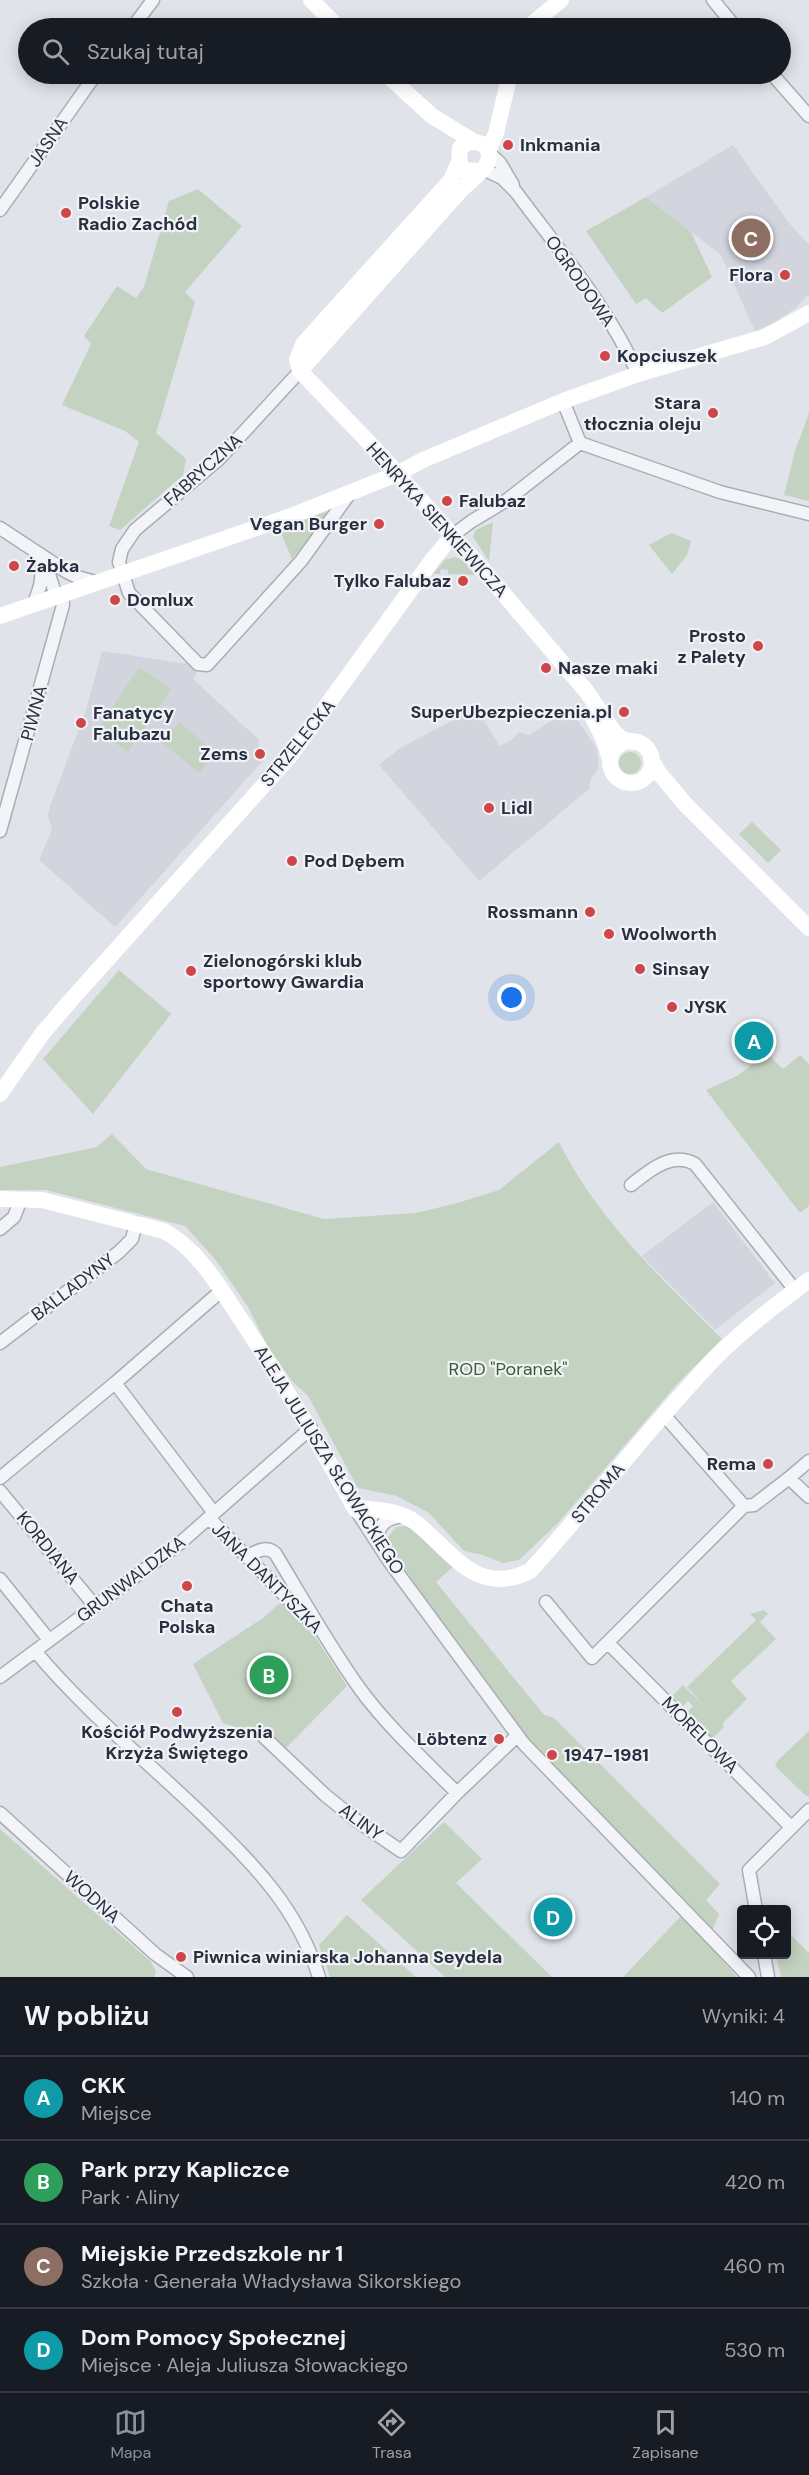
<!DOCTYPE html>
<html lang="pl">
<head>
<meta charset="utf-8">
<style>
  :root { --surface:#171b24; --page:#242831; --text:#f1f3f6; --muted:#9ea1a6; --line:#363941; --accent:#8c9099 }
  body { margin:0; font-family:"DM Sans",sans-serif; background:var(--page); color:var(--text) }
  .controls { position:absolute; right:18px; bottom:18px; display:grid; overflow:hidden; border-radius:6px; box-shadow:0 3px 15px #0003 }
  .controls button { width:54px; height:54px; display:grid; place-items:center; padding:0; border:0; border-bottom:2px solid var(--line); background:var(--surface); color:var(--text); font:30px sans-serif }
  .you { position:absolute; left:512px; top:998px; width:21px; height:21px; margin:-15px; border:4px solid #fff; border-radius:50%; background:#1a73e8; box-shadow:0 0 0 9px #1a73e833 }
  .badge { display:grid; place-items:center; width:39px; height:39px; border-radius:50%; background:var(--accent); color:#fff; font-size:20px; font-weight:700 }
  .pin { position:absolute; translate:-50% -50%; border:3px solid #fff; box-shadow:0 2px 6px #0006 }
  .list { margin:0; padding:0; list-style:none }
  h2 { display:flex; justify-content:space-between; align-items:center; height:78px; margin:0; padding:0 24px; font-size:26px }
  h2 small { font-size:20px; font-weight:400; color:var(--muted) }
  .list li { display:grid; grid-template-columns:39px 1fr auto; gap:18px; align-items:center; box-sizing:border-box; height:84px; padding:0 24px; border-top:2px solid var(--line) }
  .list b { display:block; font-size:22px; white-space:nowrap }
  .list p { margin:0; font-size:20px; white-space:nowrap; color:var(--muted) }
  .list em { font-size:20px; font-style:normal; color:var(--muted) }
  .icon { flex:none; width:33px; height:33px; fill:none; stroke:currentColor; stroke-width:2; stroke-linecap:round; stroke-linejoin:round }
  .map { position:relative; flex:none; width:809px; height:1977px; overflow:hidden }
  .search { position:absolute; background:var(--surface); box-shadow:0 3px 15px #0003; left:18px; right:18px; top:18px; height:66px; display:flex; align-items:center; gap:15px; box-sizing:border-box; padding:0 21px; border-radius:33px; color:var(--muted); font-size:22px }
  .sheet { height:414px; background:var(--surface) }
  nav { display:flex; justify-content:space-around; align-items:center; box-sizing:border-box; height:84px; border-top:2px solid var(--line); background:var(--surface); font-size:16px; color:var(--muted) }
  nav a { display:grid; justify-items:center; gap:3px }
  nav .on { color:var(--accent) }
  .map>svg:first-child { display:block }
</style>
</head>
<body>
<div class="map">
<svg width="809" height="1977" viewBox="0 0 809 1977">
  <rect width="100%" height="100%" fill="#e0e3e9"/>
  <path fill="#d2d5de" d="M733 145 788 222 809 245V294L798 306 774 323 755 331 721 255 646 197Z
    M102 651 194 665 199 669 193 679 259 740V753L265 758 115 927 39 860 52 830 48 816 50 806 86 710Z
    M476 708 500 746 513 739 519 732 529 735 570 709 597 749 598 757V769L591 779 589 789 479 881 379 765 400 748Z
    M713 1202 775 1283 715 1330 642 1256Z"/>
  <path fill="#c4d3c1" d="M198 189 242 226 185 292 195 302 156 433 186 459 183 475 120 530 109 526 139 442 125 431 62 405 91 344 84 336 117 286 136 298 144 287 169 201Z
    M646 197 691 232 712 277 662 313 646 298 636 304 586 231Z
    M809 413V501L784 495 795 451Z
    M325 512 328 514 292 559 280 531 282 528Z
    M493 522 489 561 473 537 476 530Z
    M671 533 691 541 687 555 672 574 649 545Z
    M455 557 464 561 475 575 448 574V570L441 569 440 574H433L445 560Z
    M139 667 171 689 128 752 97 730Z
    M179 722 215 753 199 773 162 742Z
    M619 763a11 11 0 1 1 22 0a11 11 0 1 1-22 0Z
    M752 822 781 850 768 863 739 834Z
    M119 970 171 1014 93 1114 43 1059Z
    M767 1053 783 1069 800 1055 809 1064V1206L800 1213 706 1090 737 1076Z
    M112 1134 146 1169 324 1219 415 1213 454 1204 499 1190 559 1142C597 1219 662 1279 722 1339L678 1383 559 1522 519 1560 503 1563 483 1555 464 1551 429 1513 397 1496 358 1488 308 1396 292 1381 268 1347 248 1307 215 1259 185 1226 46 1190H0V1167L97 1147Z
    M405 1526 413 1529 453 1567 436 1582 544 1715 554 1718 720 1884 706 1900 719 1914 712 1931 535 1748 502 1707 385 1541 396 1527Z
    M281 1602 316 1638 347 1686 283 1751 264 1737 223 1723 193 1664 263 1618Z
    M764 1610 768 1614 760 1622 776 1639 731 1681 747 1699 722 1724 724 1727 713 1738 687 1712 693 1706 688 1701 683 1706 672 1696 683 1685 706 1708 687 1687 756 1620 750 1614Z
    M809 1731V1796H806L775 1766 778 1760Z
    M444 1822 482 1859 456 1883 552 1977H445L361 1900Z
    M0 1829 150 1961 156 1971 154 1977H0Z
    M347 1915 416 1977H330L319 1945Z
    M682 1915 737 1977H623Z
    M787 1931 809 1953V1977H781L776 1955 786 1954Z"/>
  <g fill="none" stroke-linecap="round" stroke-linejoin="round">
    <g stroke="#a9adb6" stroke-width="15">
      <path id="street" d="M713 0 736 28
        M132 28 153 0
        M772 74 809 116
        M488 152 500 163 513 185
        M483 169 502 178 516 192C559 250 608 307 638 374
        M0 210 96 74
        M300 371 219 459 135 530 122 549 119 562 129 593 198 664 207 665 301 561 350 493
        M580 443 720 492 809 514
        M0 528 67 572 77 577 96 582
        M453 535 472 521 507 500 580 443 563 401
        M36 553 49 574 56 596
        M34 604 40 586 43 564
        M0 831 63 605 62 594
        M631 1185C649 1171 671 1151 695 1164L795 1290
        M0 1229 14 1217 21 1199
        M0 1343 119 1252 132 1239 136 1223
        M115 1383 214 1513
        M664 1415 744 1506 754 1505 789 1478 809 1497
        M0 1478 115 1383 221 1291
        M789 1478 809 1461
        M0 1491 95 1606
        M356 1510 389 1561 524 1744 749 1977
        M209 1518 307 1618 313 1621
        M376 1541C379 1524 385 1519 402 1516
        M246 1557C256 1552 265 1545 275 1553 303 1599 329 1646 360 1689 388 1727 424 1760 457 1793L517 1736
        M0 1579 49 1640
        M546 1602 592 1658 744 1506
        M609 1644 791 1827
        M35 1651C85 1711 148 1762 204 1816 255 1866 297 1907 319 1977
        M0 1677 179 1544 311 1428
        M264 1737 325 1795 356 1820 401 1851 457 1793
        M0 1813 155 1954 187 1977
        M756 1910 749 1870 809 1810
        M764 1954 768 1977"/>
    </g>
    <use href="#street" stroke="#f3f4f7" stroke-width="12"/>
    <path stroke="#fff" stroke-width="16" d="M311 0 339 28
      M527 28 561 0
      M386 74 432 116 473 141
      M488 152 496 133 510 74
      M459 162 451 180 303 344 297 360 300 371 379 453 479 565 587 692 614 732 622 739 633 742
      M300 371 461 190C468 183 486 169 488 161 494 143 471 136 460 148L459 162 464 170 479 171
      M0 616 291 516 397 474 423 460 563 401 638 374 765 337 809 313
      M592 716 603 738 610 759
      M610 762a21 21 0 1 1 42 0a21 21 0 1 1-42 0Z
      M651 759 659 773 685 804 809 928
      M0 1094 42 1034 71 1000 290 756 433 559 453 535
      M0 1199 42 1200 164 1231C200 1250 222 1292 244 1324 284 1385 321 1447 356 1510L361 1508C378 1510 400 1511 415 1522 451 1550 476 1598 530 1571 594 1501 651 1424 717 1356 745 1328 777 1304 809 1280"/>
  </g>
  <g fill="#ce454a" stroke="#f0f2f6" stroke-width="2">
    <circle cx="508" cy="145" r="6"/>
    <circle cx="66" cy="213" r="6"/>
    <circle cx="785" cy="275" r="6"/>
    <circle cx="605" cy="356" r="6"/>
    <circle cx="713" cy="413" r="6"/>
    <circle cx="447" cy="501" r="6"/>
    <circle cx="379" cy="524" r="6"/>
    <circle cx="14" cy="566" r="6"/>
    <circle cx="463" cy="581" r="6"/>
    <circle cx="115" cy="600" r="6"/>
    <circle cx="758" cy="646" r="6"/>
    <circle cx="546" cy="668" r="6"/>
    <circle cx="624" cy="712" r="6"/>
    <circle cx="81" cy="723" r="6"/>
    <circle cx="260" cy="754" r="6"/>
    <circle cx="489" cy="808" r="6"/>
    <circle cx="292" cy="861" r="6"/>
    <circle cx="590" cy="912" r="6"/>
    <circle cx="609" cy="934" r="6"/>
    <circle cx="640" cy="969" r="6"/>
    <circle cx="191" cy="971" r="6"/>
    <circle cx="672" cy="1007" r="6"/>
    <circle cx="768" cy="1464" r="6"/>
    <circle cx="187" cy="1586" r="6"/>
    <circle cx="177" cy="1712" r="6"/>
    <circle cx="499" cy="1739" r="6"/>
    <circle cx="552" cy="1755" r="6"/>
    <circle cx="181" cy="1957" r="6"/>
  </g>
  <g text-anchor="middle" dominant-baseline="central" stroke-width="4.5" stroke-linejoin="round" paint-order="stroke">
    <g font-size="18" fill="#292f40" stroke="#f0f2f6">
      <text transform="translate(48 142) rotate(-56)">JASNA</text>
      <text transform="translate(580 281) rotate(55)">OGRODOWA</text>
      <text transform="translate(203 470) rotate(-42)">FABRYCZNA</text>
      <text transform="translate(437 520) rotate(48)">HENRYKA SIENKIEWICZA</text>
      <text transform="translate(34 713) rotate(-75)">PIWNA</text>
      <text transform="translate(298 743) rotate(-51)">STRZELECKA</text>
      <text transform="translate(73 1287) rotate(-37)">BALLADYNY</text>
      <text transform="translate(329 1460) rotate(58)">ALEJA JULIUSZA SŁOWACKIEGO</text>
      <text transform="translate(598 1493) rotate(-50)">STROMA</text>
      <text transform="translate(48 1548) rotate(51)">KORDIANA</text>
      <text transform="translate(267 1578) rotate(45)">JANA DANTYSZKA</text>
      <text transform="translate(131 1579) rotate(-37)">GRUNWALDZKA</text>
      <text transform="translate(700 1735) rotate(45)">MORELOWA</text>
      <text transform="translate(361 1822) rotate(36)">ALINY</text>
      <text transform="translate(92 1897) rotate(42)">WODNA</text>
    </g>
    <g font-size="18" font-weight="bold" fill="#292f40" stroke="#f0f2f6" text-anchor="start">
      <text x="520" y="145">Inkmania</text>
      <text x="78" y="203">Polskie<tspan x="78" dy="21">Radio Zachód</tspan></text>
      <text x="773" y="275" text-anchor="end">Flora</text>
      <text x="617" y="356">Kopciuszek</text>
      <text x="701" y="403" text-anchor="end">Stara<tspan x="701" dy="21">tłocznia oleju</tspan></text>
      <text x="459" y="501">Falubaz</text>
      <text x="367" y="524" text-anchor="end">Vegan Burger</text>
      <text x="26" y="566">Żabka</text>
      <text x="451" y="581" text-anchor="end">Tylko Falubaz</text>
      <text x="127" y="600">Domlux</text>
      <text x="746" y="636" text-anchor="end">Prosto<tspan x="746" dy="21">z Palety</tspan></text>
      <text x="558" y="668">Nasze maki</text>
      <text x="612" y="712" text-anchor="end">SuperUbezpieczenia.pl</text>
      <text x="93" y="713">Fanatycy<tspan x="93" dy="21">Falubazu</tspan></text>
      <text x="248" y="754" text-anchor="end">Zems</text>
      <text x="501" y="808">Lidl</text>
      <text x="304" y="861">Pod Dębem</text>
      <text x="578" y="912" text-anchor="end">Rossmann</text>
      <text x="621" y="934">Woolworth</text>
      <text x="203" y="961">Zielonogórski klub<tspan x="203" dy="21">sportowy Gwardia</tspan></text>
      <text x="652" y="969">Sinsay</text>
      <text x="684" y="1007">JYSK</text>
      <text x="756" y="1464" text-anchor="end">Rema</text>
      <text x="187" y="1606" text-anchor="middle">Chata<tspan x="187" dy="21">Polska</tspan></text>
      <text x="177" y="1732" text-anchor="middle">Kościół Podwyższenia<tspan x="177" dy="21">Krzyża Świętego</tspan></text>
      <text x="487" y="1739" text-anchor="end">Löbtenz</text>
      <text x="564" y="1755">1947-1981</text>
      <text x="193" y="1957">Piwnica winiarska Johanna Seydela</text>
    </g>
    <g font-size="18" fill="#395c36" stroke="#f0f2f6">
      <text x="508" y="1369">ROD "Poranek"</text>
    </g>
  </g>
</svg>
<div class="controls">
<button><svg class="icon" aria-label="locate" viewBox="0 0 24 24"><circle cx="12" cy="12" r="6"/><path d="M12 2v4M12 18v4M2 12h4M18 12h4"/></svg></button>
</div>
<div class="you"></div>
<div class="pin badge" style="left:754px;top:1041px;background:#0f9aa8">A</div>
<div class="pin badge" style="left:269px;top:1675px;background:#2e9e5b">B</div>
<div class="pin badge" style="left:751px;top:238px;background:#8d6e63">C</div>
<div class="pin badge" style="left:553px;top:1917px;background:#0f9aa8">D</div>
<div class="search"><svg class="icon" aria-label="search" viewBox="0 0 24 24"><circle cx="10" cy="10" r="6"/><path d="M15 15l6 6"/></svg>Szukaj tutaj</div>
</div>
<section class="sheet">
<h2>W pobliżu<small>Wyniki: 4</small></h2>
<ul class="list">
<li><span class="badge" style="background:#0f9aa8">A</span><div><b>CKK</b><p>Miejsce</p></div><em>140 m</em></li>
<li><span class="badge" style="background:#2e9e5b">B</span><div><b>Park przy Kapliczce</b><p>Park · Aliny</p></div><em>420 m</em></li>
<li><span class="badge" style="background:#8d6e63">C</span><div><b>Miejskie Przedszkole nr 1</b><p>Szkoła · Generała Władysława Sikorskiego</p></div><em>460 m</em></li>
<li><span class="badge" style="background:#0f9aa8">D</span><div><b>Dom Pomocy Społecznej</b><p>Miejsce · Aleja Juliusza Słowackiego</p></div><em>530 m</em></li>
</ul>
</section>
<nav>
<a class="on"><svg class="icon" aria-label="map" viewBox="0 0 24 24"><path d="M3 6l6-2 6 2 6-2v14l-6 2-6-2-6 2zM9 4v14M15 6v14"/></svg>Mapa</a>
<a><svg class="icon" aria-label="directions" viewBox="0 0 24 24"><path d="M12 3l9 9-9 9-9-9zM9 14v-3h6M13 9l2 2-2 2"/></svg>Trasa</a>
<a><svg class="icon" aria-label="saved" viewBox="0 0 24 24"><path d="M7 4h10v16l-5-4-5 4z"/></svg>Zapisane</a>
</nav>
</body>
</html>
